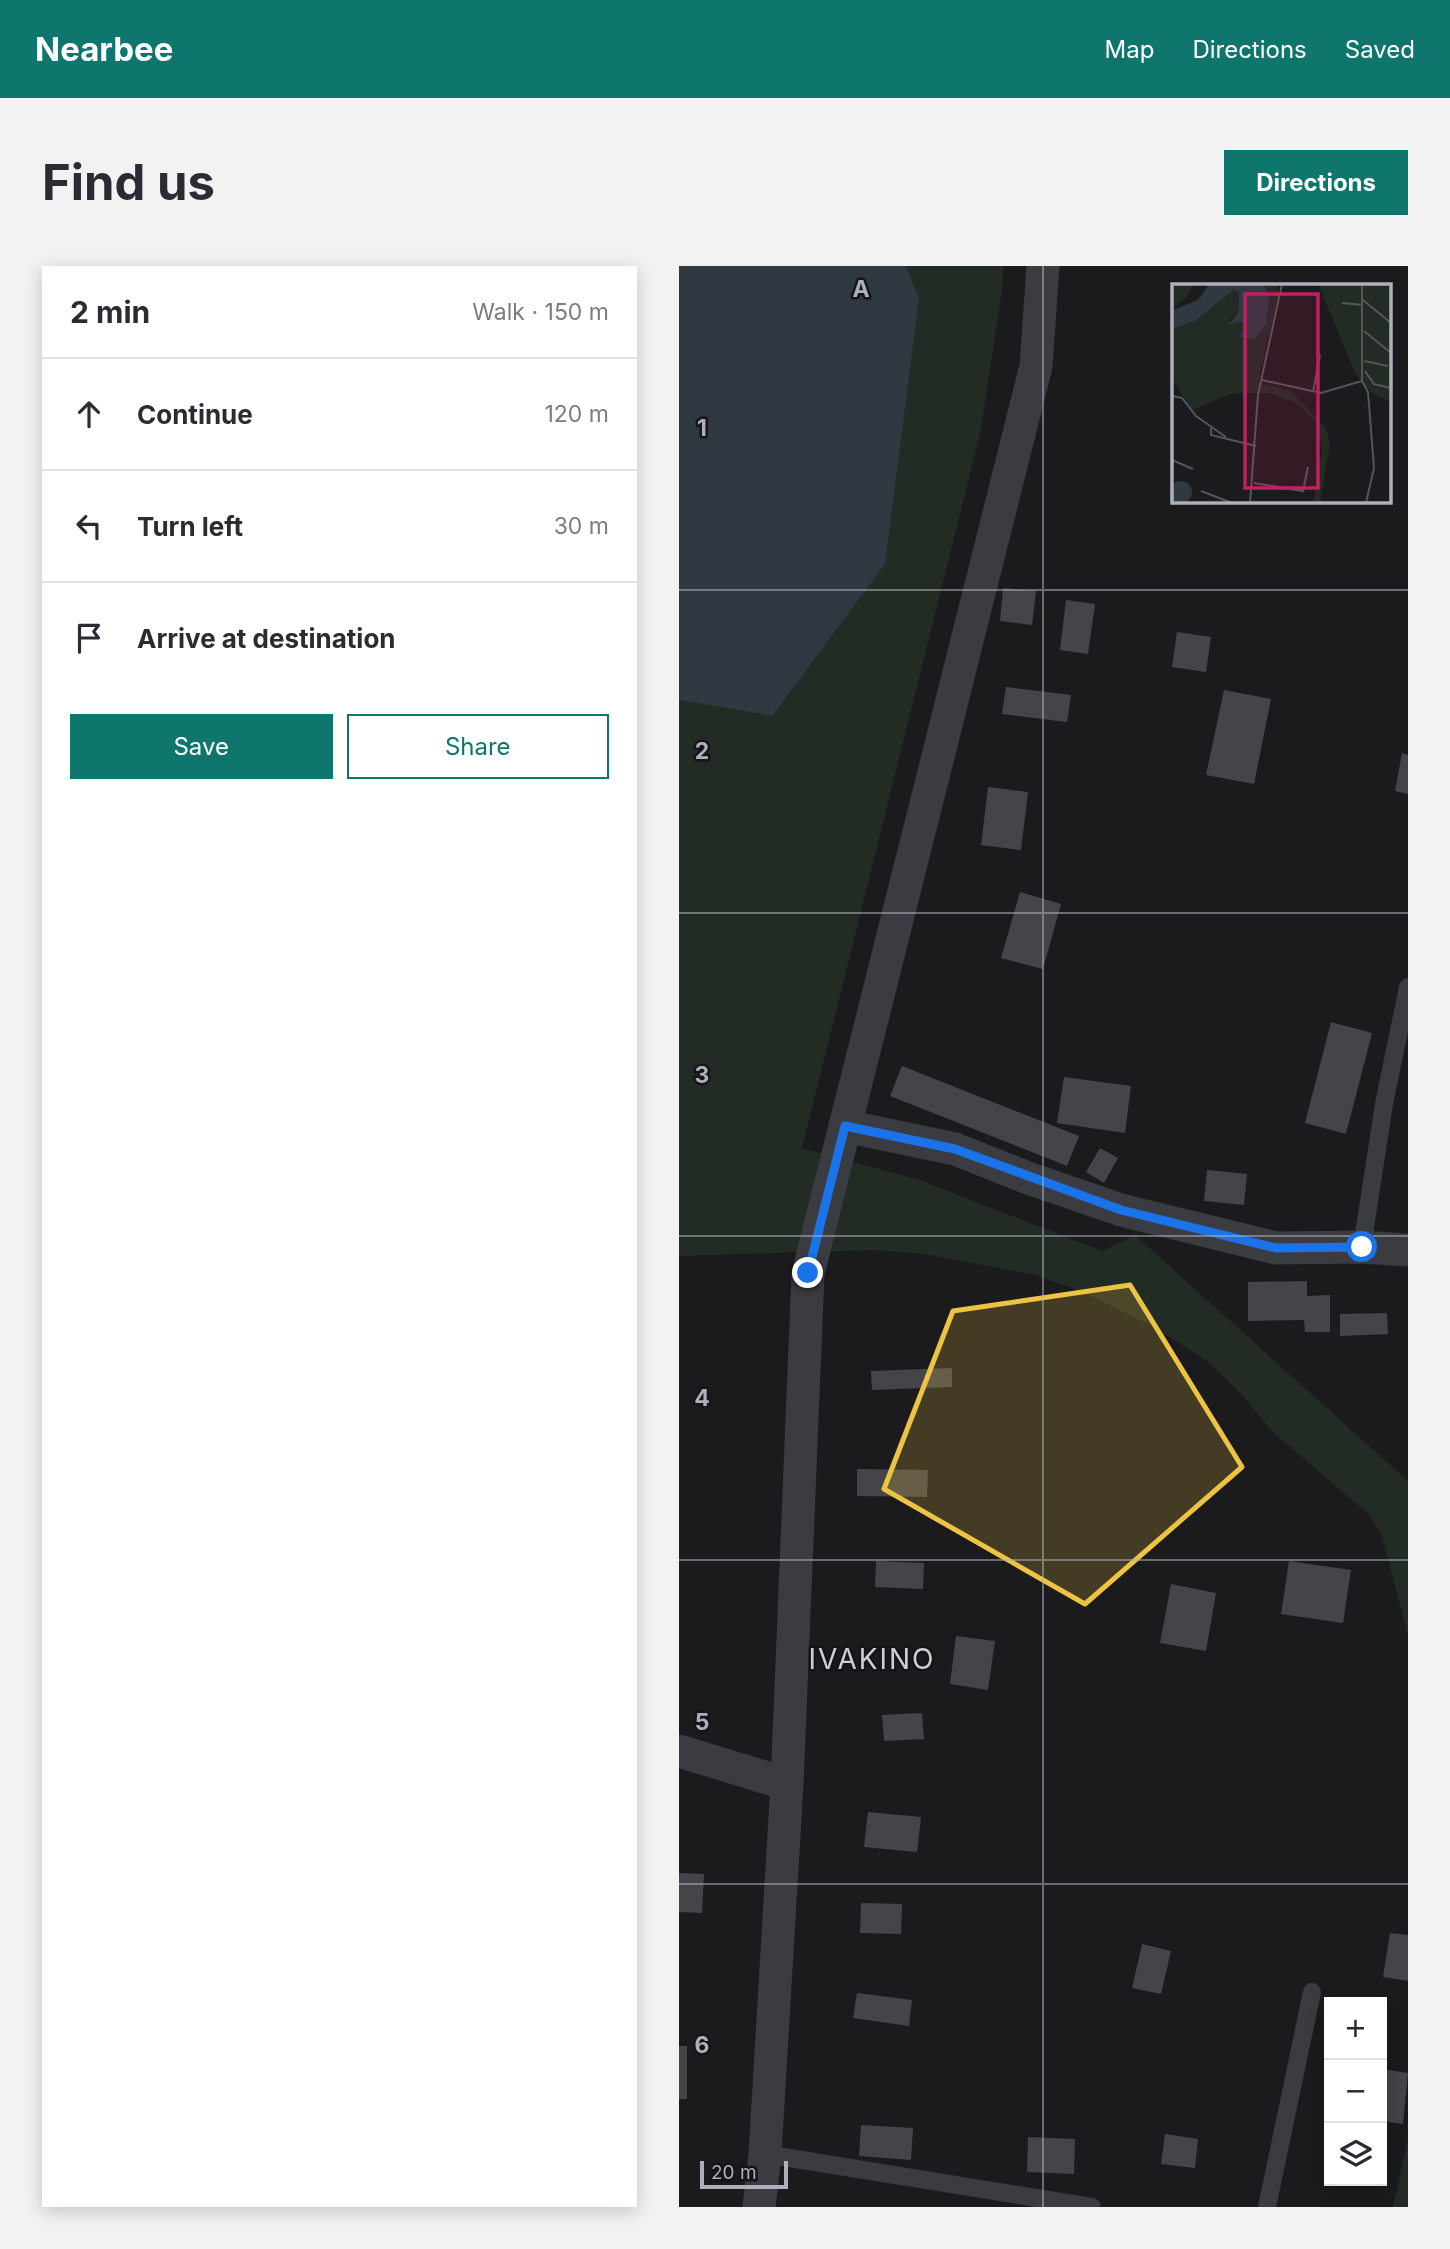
<!DOCTYPE html>
<html lang="en">
<head>
<meta charset="utf-8">
<style>
  :root { --surface:#fff; --page:#f2f2f3; --text:#2b2b33; --muted:#7c7c81; --line:#e1e1e2; --accent:#0f766e }
  body { margin:0; font-family:Inter,sans-serif; background:var(--page); color:var(--text) }
  .controls { position:absolute; right:21px; bottom:21px; display:grid; overflow:hidden; border-radius:0px; box-shadow:0 4px 18px #0003 }
  .controls button { width:63px; height:63px; display:grid; place-items:center; padding:0; border:0; border-bottom:2px solid var(--line); background:var(--surface); color:var(--text); font:35px sans-serif }
  .scale { position:absolute; left:21px; bottom:18px; width:88px; box-sizing:border-box; padding-left:7px; border:4px solid #adb0bb; border-top:0; font-size:19px; line-height:24px; white-space:nowrap; color:#adb0bb; -webkit-text-stroke:5px #151518; paint-order:stroke }
  .stop { position:absolute; width:21px; height:21px; margin:-16px; border:5px solid #1a73e8; border-radius:50%; background:#fff }
  .stop.end { background:#1a73e8; border-color:#fff; box-shadow:0 2px 7px #0008 }
  .list { margin:0; padding:0; list-style:none }
  h2 { display:flex; justify-content:space-between; align-items:center; height:91px; margin:0; padding:0 28px; font-size:30px }
  h2 small { font-size:23px; font-weight:400; color:var(--muted) }
  .list li { display:grid; grid-template-columns:46px 1fr auto; gap:21px; align-items:center; box-sizing:border-box; height:112px; padding:0 28px; border-top:2px solid var(--line) }
  .list b { display:block; font-size:26px; white-space:nowrap }
  .list em { font-size:23px; font-style:normal; color:var(--muted) }
  .actions { display:flex; gap:14px; padding:21px 28px }
  .actions a { flex:1; padding:16px 0; border:2px solid var(--accent); border-radius:0px; text-align:center; font-size:24px; color:var(--accent) }
  .actions .main { background:var(--accent); color:#fff }
  .icon { flex:none; width:38px; height:38px; fill:none; stroke:currentColor; stroke-width:2; stroke-linecap:round; stroke-linejoin:round }
  .map { position:relative; flex:none; width:729px; height:1941px; overflow:hidden; border-radius:0px }
  header { display:flex; align-items:center; gap:42px; box-sizing:border-box; height:98px; padding:0 35px; background:var(--accent); color:#fff }
  header strong { font-size:33px }
  nav { display:flex; gap:38px; margin-inline-start:auto; font-size:24px }
  .intro { display:flex; align-items:center; justify-content:space-between; box-sizing:border-box; height:168px; padding:0 42px }
  h1 { margin:0; font-size:49px }
  .button { padding:18px 32px; border-radius:0px; background:var(--accent); color:#fff; font-size:24px; font-weight:700 }
  main { display:flex; gap:42px; padding:0 42px }
  aside { flex:1; background:var(--surface); border-radius:0px; box-shadow:0 4px 18px #0003 }
  .map>svg:first-child { display:block }
</style>
</head>
<body>
<header>
<strong>Nearbee</strong>
<nav><a>Map</a><a>Directions</a><a>Saved</a></nav>
</header>
<div class="intro"><h1>Find us</h1><a class="button">Directions</a></div>
<main>
<aside>
<h2>2 min<small>Walk · 150 m</small></h2>
<ul class="list">
<li><svg class="icon" aria-label="ahead" viewBox="0 0 24 24"><path d="M12 20V5M6 11l6-6 6 6"/></svg><div><b>Continue</b></div><em>120 m</em></li>
<li><svg class="icon" aria-label="left" viewBox="0 0 24 24"><path d="M17 20v-9H6M10 6l-5 5 5 5"/></svg><div><b>Turn left</b></div><em>30 m</em></li>
<li><svg class="icon" aria-label="arrive" viewBox="0 0 24 24"><path d="M6 21V4h12l-3 4 3 4H6"/></svg><div><b>Arrive at destination</b></div></li>
</ul>
<div class="actions"><a class="main">Save</a><a>Share</a></div>
</aside>
<div class="map">
<svg width="729" height="1941" viewBox="0 0 729 1941">
  <rect width="100%" height="100%" fill="#1b1a1d"/>
  <path fill="#222b24" d="M227 0H324V17L302 163 123 882 241 914 423 985 456 969 729 1215V1370L702 1267 688 1247 595 1167 563 1129 528 1095 471 1059 404 1026 357 1009 245 988 197 984 0 990V434L93 450 240 32Z
    M729 1873V1941H714Z"/>
  <path fill="#303841" d="M0 0H227L240 32 206 298 93 450 0 434Z"/>
  <path fill="#454549" d="M324 322 357 325 353 359 321 355Z
    M387 334 416 338 409 388 381 384Z
    M498 366 532 371 527 406 493 401Z
    M327 421 392 429 388 456 323 448Z
    M545 424 592 433 575 518 527 509Z
    M723 487 729 489V528L716 525Z
    M309 521 349 526 342 584 302 579Z
    M341 626 382 638 364 703 322 692Z
    M652 756 693 767 667 868 626 857Z
    M223 800 400 870 388 900 211 830Z
    M385 811 452 820 446 867 378 857Z
    M421 882 439 892 425 917 407 906Z
    M528 904 568 908 565 939 525 935Z
    M628 1015V1030L651 1029V1066H626L625 1054 569 1055V1016Z
    M708 1047 709 1068 661 1070V1048Z
    M273 1102V1121L193 1124 192 1105Z
    M178 1203 249 1204 248 1231 178 1230Z
    M197 1295 245 1297 244 1323 196 1321Z
    M610 1295 672 1304 664 1357 602 1348Z
    M492 1318 537 1327 527 1385 481 1377Z
    M277 1370 316 1375 309 1424 271 1418Z
    M243 1447 245 1473 205 1475 203 1449Z
    M189 1546 242 1551 238 1586 185 1581Z
    M0 1607 25 1608 23 1647 0 1646Z
    M182 1637 223 1638 222 1668 181 1667Z
    M711 1667 729 1669V1715L704 1711Z
    M463 1678 492 1685 482 1728 453 1722Z
    M178 1727 233 1734 230 1760 174 1752Z
    M0 1780H8V1833H0Z
    M703 1803 729 1807 724 1858 703 1855Z
    M182 1859 234 1862 232 1894 180 1890Z
    M486 1868 519 1873 516 1902 482 1898Z
    M349 1871 396 1873 395 1908 348 1906Z"/>
  <g fill="none" stroke-linecap="round" stroke-linejoin="round">
    <path stroke="#3b3c41" stroke-width="18" d="M683 981 705 838 729 721
      M86 1888 413 1941
      M588 1941 633 1726"/>
    <path stroke="#3b3c41" stroke-width="33" d="M166 860 276 883 349 912 442 944 597 982 683 981 729 984
      M0 1485 108 1518
      M80 1941 86 1888 108 1518 129 1008 357 100 364 0"/>
  </g>
  <g fill="none" stroke-linecap="round" stroke-linejoin="round">
    <path stroke="#1a73e8" stroke-width="9" d="M129 1007 166 860 276 883 442 944 597 982 683 981"/>
  </g>
  <path fill="#edc342" fill-opacity="0.2" stroke="#edc342" stroke-width="5" stroke-linejoin="round" d="M451 1019 563 1201 406 1338 205 1223 274 1045Z"/>
  <path fill="none" stroke="#adb0bb" stroke-width="2" stroke-opacity="0.55" d="M364 0V1941M0 324H729M0 647H729M0 970H729M0 1294H729M0 1618H729"/>
  <g text-anchor="middle" dominant-baseline="central" stroke-width="5" stroke-linejoin="round" paint-order="stroke">
    <g font-size="28" letter-spacing="2" fill="#ced0d8" stroke="#151518">
      <text x="193" y="1393">IVAKINO</text>
    </g>
  </g>
  <g transform="translate(493 18)">
    <rect width="219" height="219" fill="#1b1a1d"/>
    <path d="M0 0H22L14 14 0 25ZM92 0H106V12L86 98 119 107 154 144 158 160 148 219H141L150 165 143 137 126 120 98 109 59 110 20 126 0 95V45L23 37 60 6 67 7 66 29 57 36 68 38 73 44 68 52 82 55 94 40 97 14ZM146 0H219V118L201 110 184 91Z" fill="#222b24"/>
    <path d="M37 0H92L97 14 94 40 82 55 67 53 73 44 69 38 56 41 66 29 67 8 61 6 23 37 0 45V26L26 16ZM-2 208a11 11 0 1 1 22 0a11 11 0 1 1-22 0Z" fill="#303841"/>
    <path fill="none" stroke="#55565c" stroke-width="2" d="M191 16 219 39M170 19 191 21M192 47 219 69M192 77 216 82M193 87 202 100 219 104M90 96 149 109 190 97V0M190 97 196 108 202 184 194 219M141 108 148 71M0 112 10 114 24 132 54 153M39 144V151L84 162M0 176 21 185M82 199 131 207 136 183M29 207 60 219M78 219 86 111 110 0"/>
    <path fill="#c12060" fill-opacity="0.15" stroke="#c12060" stroke-width="3.5" d="M73 10H146V204H73Z"/>
    <rect width="219" height="219" fill="none" stroke="#adb0bb" stroke-width="3.5"/>
  </g>
  <g font-size="23" text-anchor="middle" font-weight="bold" fill="#adb0bb" stroke="#151518" stroke-width="5" stroke-linejoin="round" paint-order="stroke">
    <text x="182" y="31">A</text>
    <text x="23" y="170">1</text>
    <text x="23" y="493">2</text>
    <text x="23" y="817">3</text>
    <text x="23" y="1140">4</text>
    <text x="23" y="1464">5</text>
    <text x="23" y="1787">6</text>
  </g>
</svg>
<div class="controls">
<button>+</button>
<button>−</button>
<button><svg class="icon" aria-label="layers" viewBox="0 0 24 24"><path d="M12 4l9 5-9 5-9-5zM3 14l9 5 9-5"/></svg></button>
</div>
<div class="scale">20 m</div>
<div class="stop" style="left:683px;top:981px"></div>
<div class="stop end" style="left:129px;top:1007px"></div>
</div>
</main>
</body>
</html>
